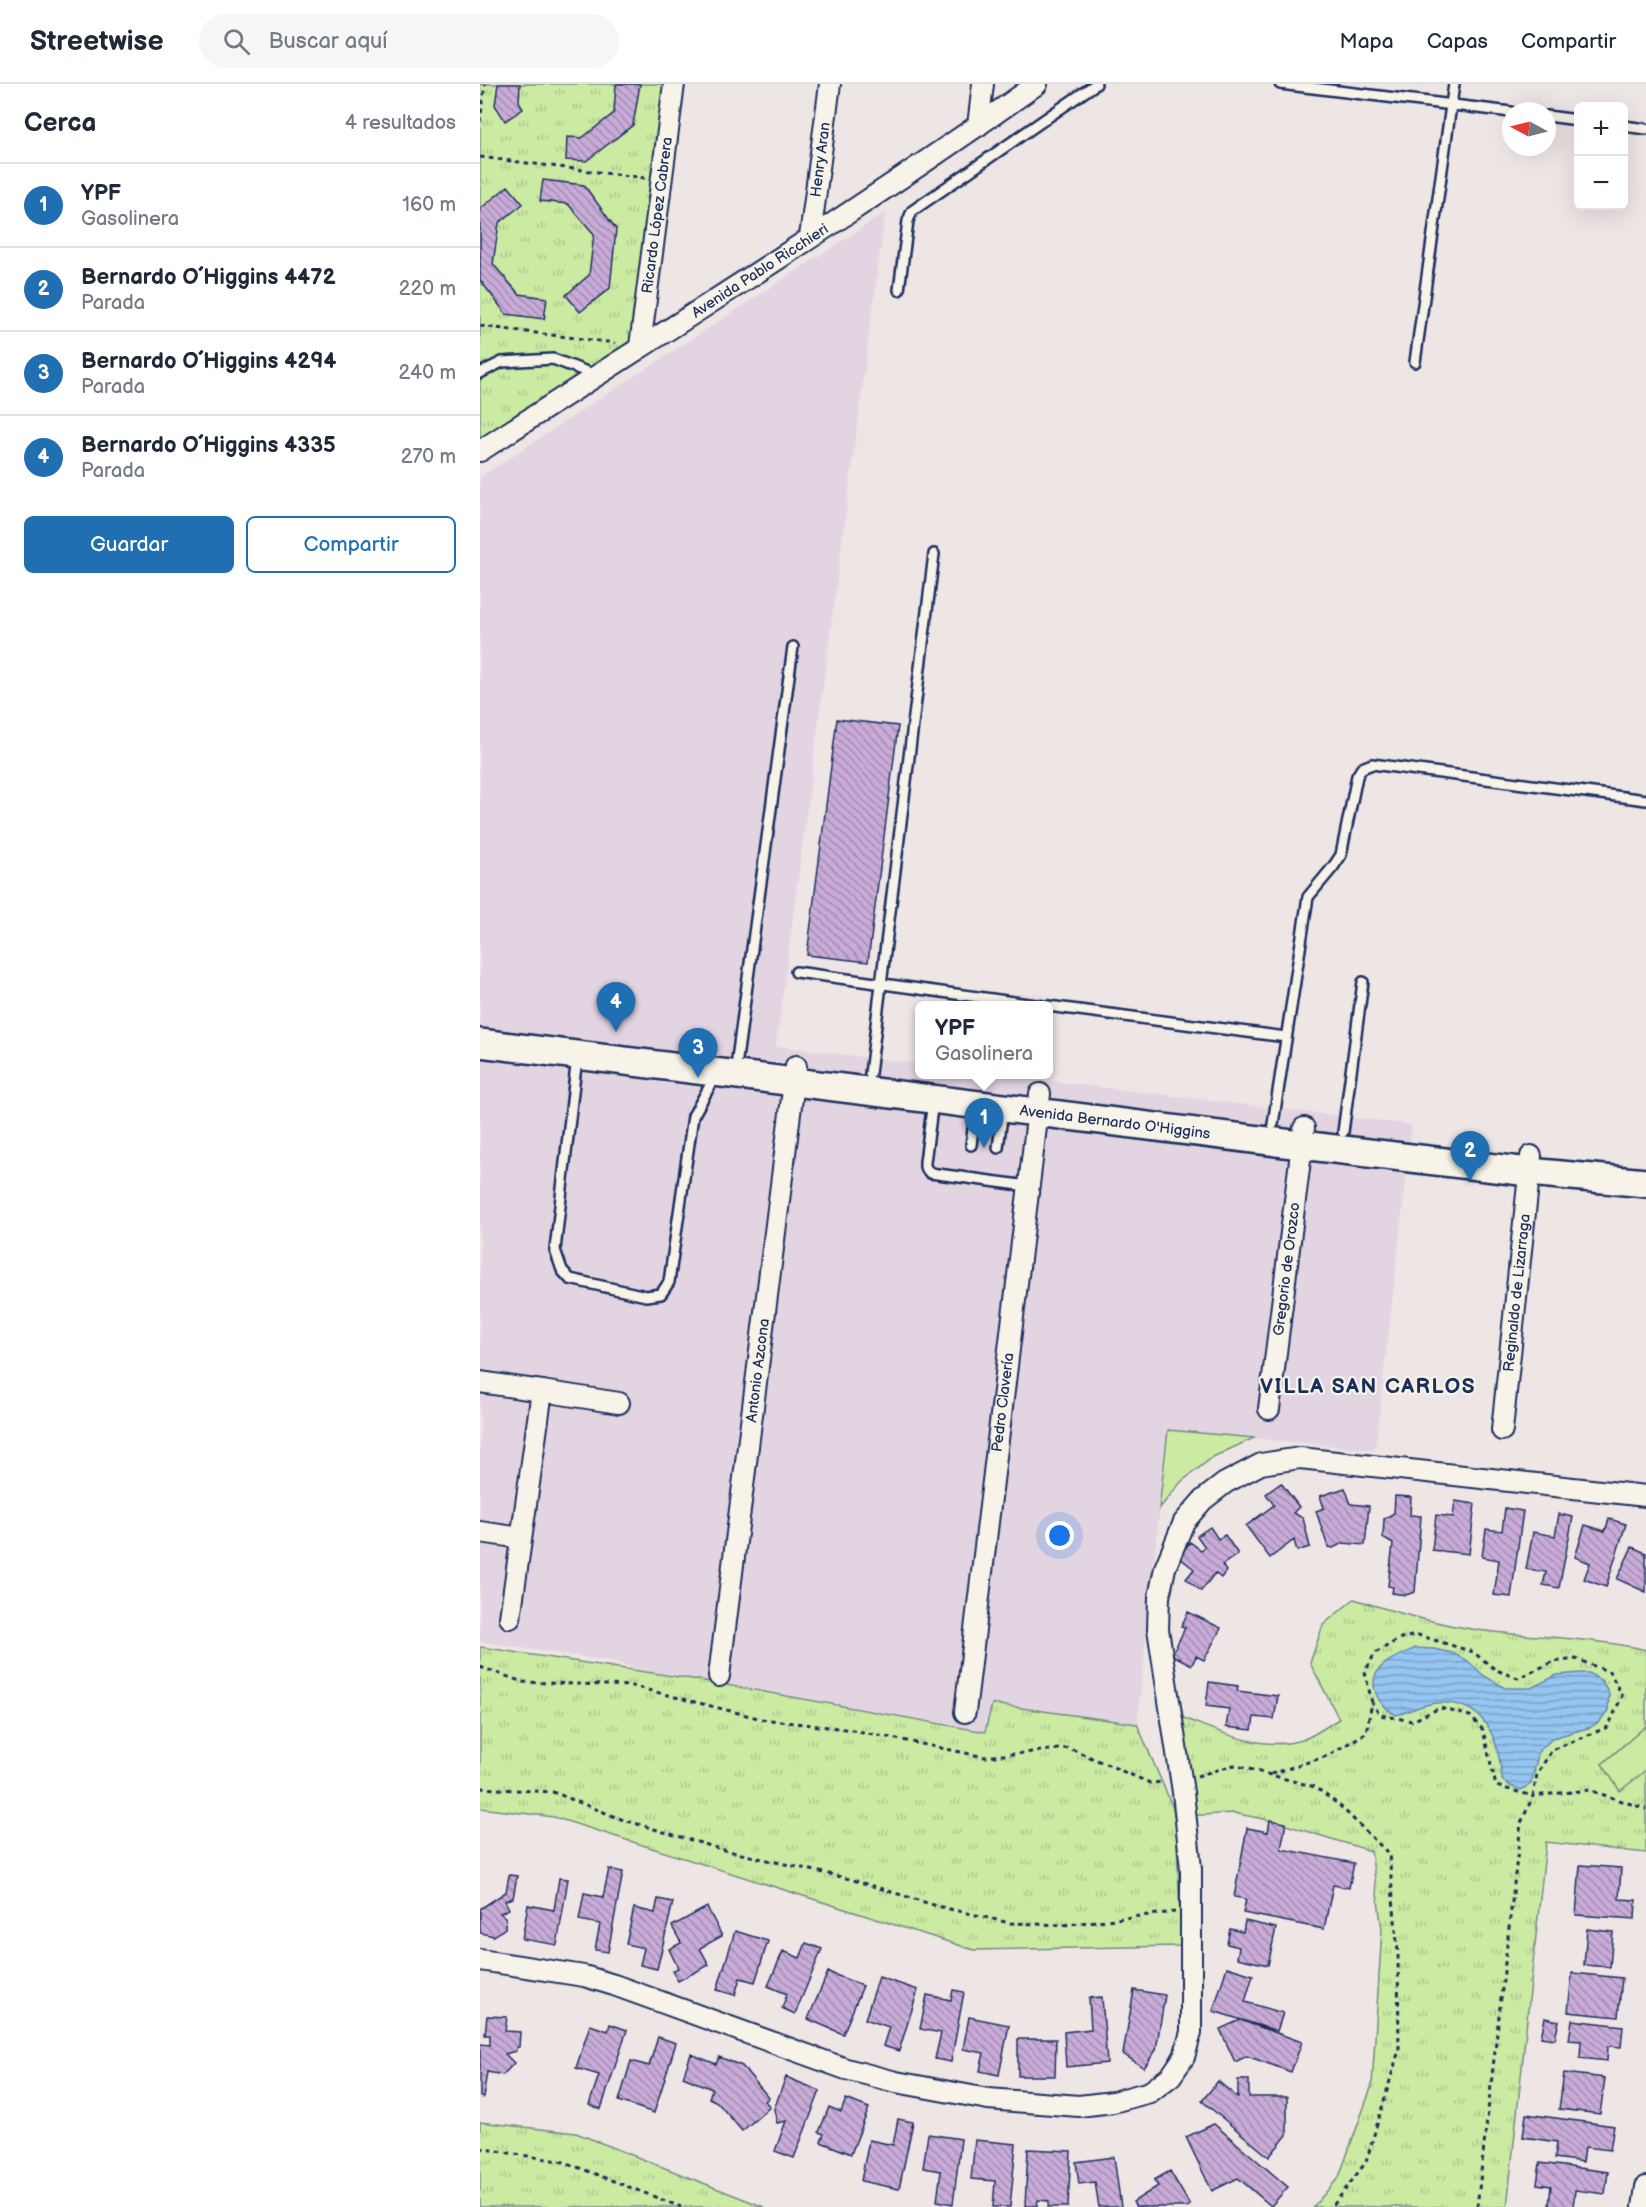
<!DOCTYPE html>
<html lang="es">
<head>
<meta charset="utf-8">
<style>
  :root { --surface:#fff; --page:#f6f6f7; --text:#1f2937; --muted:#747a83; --line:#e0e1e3; --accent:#1f6fb2 }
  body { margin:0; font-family:"Balsamiq Sans",sans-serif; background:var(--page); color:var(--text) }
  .controls { position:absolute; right:18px; top:18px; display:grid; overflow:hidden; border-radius:9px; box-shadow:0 6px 24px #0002 }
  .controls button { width:54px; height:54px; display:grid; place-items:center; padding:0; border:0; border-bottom:2px solid var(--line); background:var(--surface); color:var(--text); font:30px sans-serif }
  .compass { position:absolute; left:1022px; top:18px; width:54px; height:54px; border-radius:50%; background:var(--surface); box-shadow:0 6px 24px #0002; rotate:277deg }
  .you { position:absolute; left:580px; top:1452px; width:21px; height:21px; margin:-15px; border:4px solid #fff; border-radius:50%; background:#1a73e8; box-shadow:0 0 0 9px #1a73e833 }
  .badge { display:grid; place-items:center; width:39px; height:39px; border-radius:50%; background:var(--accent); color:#fff; font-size:20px; font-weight:700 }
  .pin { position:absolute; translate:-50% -50px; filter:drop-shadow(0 2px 3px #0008) }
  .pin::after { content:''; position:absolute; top:32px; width:21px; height:18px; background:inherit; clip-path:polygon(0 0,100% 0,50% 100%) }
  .popup { position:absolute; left:435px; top:917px; width:138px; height:78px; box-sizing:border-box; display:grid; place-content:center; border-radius:9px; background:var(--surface); filter:drop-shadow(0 2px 4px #0005); font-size:20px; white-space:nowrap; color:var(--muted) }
  .popup b { font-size:22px; color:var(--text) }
  .popup::after { content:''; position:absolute; left:50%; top:100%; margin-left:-12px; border:12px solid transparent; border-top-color:var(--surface) }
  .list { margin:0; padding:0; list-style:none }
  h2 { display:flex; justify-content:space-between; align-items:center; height:78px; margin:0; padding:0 24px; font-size:26px }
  h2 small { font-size:20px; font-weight:400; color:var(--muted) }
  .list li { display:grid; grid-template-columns:39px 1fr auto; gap:18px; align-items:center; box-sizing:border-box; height:84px; padding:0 24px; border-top:2px solid var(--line) }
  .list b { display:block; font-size:22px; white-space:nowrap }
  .list p { margin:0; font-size:20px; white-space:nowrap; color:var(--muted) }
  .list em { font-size:20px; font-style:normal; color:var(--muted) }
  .actions { display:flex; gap:12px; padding:18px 24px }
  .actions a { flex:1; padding:14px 0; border:2px solid var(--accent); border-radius:9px; text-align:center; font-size:21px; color:var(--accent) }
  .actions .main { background:var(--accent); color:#fff }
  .icon { flex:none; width:33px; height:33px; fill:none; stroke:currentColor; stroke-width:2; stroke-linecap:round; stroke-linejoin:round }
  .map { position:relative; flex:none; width:1166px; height:2123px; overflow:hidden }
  header { display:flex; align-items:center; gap:36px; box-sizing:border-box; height:84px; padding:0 30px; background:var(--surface); border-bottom:2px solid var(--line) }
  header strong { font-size:28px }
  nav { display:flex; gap:33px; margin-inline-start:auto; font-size:21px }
  .search { width:420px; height:54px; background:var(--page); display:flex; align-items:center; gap:15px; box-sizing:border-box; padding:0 21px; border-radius:33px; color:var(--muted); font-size:22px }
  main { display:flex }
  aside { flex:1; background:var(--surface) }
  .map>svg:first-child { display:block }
</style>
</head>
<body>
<header>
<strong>Streetwise</strong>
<div class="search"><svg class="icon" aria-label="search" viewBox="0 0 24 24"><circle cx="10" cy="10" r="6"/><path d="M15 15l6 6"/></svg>Buscar aquí</div>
<nav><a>Mapa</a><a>Capas</a><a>Compartir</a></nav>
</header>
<main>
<aside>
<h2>Cerca<small>4 resultados</small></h2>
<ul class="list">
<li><span class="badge">1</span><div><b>YPF</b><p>Gasolinera</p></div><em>160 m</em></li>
<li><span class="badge">2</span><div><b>Bernardo O´Higgins 4472</b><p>Parada</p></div><em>220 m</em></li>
<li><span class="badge">3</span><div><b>Bernardo O´Higgins 4294</b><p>Parada</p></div><em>240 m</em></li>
<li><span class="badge">4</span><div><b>Bernardo O´Higgins 4335</b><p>Parada</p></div><em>270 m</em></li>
</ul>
<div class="actions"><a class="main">Guardar</a><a>Compartir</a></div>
</aside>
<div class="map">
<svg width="1166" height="2123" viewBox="0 0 1166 2123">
  <defs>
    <pattern id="grass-tufts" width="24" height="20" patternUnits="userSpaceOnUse" patternTransform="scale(1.5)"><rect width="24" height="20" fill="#cbeaa2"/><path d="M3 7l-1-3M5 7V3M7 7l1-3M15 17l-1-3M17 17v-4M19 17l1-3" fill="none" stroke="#aec98e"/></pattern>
    <pattern id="water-rules" width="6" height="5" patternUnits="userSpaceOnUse" patternTransform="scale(1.5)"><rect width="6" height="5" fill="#95c5f1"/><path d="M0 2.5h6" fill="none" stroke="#79a0c6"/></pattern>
    <pattern id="building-back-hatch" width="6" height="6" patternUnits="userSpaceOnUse" patternTransform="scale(1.5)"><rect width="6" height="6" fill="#c9abd7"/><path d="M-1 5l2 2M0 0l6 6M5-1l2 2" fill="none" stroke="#a28cb2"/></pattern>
  </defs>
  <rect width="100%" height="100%" fill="#eee5e5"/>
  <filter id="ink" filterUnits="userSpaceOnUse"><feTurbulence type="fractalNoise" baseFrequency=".0167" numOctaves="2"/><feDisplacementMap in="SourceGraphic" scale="12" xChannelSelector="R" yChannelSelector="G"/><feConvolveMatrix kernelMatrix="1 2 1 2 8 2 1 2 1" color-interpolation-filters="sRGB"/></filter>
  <g filter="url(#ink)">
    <path fill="#e3d4e1" d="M405 129 296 962 439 980 440 990 521 991 932 1041 895 1366 688 1346 657 1640 512 1620 506 1648 245 1617 132 1577 0 1558V393Z"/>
    <path fill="url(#grass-tufts)" stroke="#738c80" stroke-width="1.5" d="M0 0H194L160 262 0 366Z
      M874 1515C914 1528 956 1540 998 1546 1055 1554 1110 1553 1166 1566V1769L1066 1758 1027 2123H833L859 2093 892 2001 902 1845 891 1767 793 1737 754 1729 706 1732 691 1629C730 1644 779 1669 822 1656 834 1652 847 1642 859 1635L830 1579 843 1541Z
      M0 1563 219 1596 505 1648 512 1620 657 1640 696 1731 701 1862 494 1866 74 1733 0 1724Z
      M0 2038 96 2049 284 2123H0Z"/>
    <path fill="#cbeaa2" stroke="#738c80" stroke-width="1.5" d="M688 1346 774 1354 733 1373 701 1398 679 1425Z
      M1166 1642V1686L1140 1707 1122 1680Z"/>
    <path fill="url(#water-rules)" stroke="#6489b6" stroke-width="1.5" d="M936 1564 954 1565 972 1569 988 1577 1003 1591 1025 1604H1051L1077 1591 1100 1589H1109L1122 1597 1129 1609 1128 1626 1120 1637 1111 1643 1073 1654 1059 1667 1051 1700 1041 1706 1031 1702 1022 1696C1019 1654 1005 1616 956 1619 942 1620 929 1628 916 1631 899 1622 885 1600 901 1583 910 1574 925 1569 936 1564Z"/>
    <path fill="url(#building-back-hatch)" stroke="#1b2f5e" stroke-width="1.5" d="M18 0H40L39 17 43 25 25 37 15 21Z
      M136 0H160L153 41 106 77 86 76 87 53 102 54 134 29Z
      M63 96 104 101 136 145 130 204 100 228 86 211 109 191 114 150 88 120 60 117Z
      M28 102 43 120 19 139 13 180 39 210 67 214 64 235 26 230 0 196V125Z
      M357 635 418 642 388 878 327 871Z
      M801 1399 819 1423 813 1429 823 1434 830 1463 817 1467 814 1456 790 1474 766 1442 794 1421 786 1410Z
      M865 1404 871 1420 889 1422 885 1461 863 1459 853 1464 848 1463 836 1427 844 1424 840 1412Z
      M915 1412 931 1413 930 1431 941 1432 935 1508 926 1511 912 1509 913 1503 908 1502 913 1460 903 1454 904 1435 914 1429Z
      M975 1417 995 1420 989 1470 952 1466 956 1431 973 1433Z
      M1025 1424 1043 1427 1031 1513 1014 1511 1019 1476 1002 1473 1006 1445 1022 1447Z
      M1079 1430 1093 1433 1079 1504 1063 1501 1066 1488 1046 1485 1053 1448 1075 1452Z
      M1129 1435 1146 1440 1126 1503 1104 1495 1110 1479 1095 1473 1105 1441 1125 1447Z
      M730 1443 738 1455 745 1451 758 1470 742 1481 746 1487 741 1494 735 1489 721 1507 706 1495 714 1485 699 1473 710 1458 721 1466 725 1463 717 1452Z
      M1152 1463 1166 1469V1508L1137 1495Z
      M708 1528 741 1544 724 1576 716 1572 712 1581 692 1571 705 1544 701 1543Z
      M729 1598 758 1602 757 1607 798 1612 794 1635 774 1633 772 1646 746 1643 749 1625 726 1622Z
      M790 1736 806 1739 801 1765 874 1779 869 1804 853 1801 844 1845 763 1829 766 1815 754 1813 767 1744 788 1748Z
      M1100 1781 1141 1784 1139 1815 1156 1816 1155 1835 1096 1831Z
      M129 1785 143 1788 128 1868 115 1866 120 1840 99 1836 104 1809 123 1813Z
      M29 1791 37 1792 33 1814 25 1817 29 1825 20 1829 26 1834 25 1844 14 1852 0 1849V1825L26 1808Z
      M79 1794 88 1795 77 1861 42 1855 48 1821 74 1826Z
      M178 1815 193 1818 177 1885 160 1881 164 1864 146 1860 154 1824 175 1829Z
      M227 1823 242 1852 220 1864 229 1881 198 1897 192 1887 198 1884 189 1865 201 1859 192 1842Z
      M765 1837 796 1844 788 1881 757 1874 759 1863 747 1860 750 1845 763 1848Z
      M1107 1845 1133 1848 1130 1883 1104 1881Z
      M255 1847 288 1857 275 1898 260 1894 255 1911 237 1906Z
      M326 1859 342 1865 315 1930 302 1924 307 1910 288 1902 303 1867 320 1874Z
      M747 1883 773 1891 765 1918 803 1929 797 1947 733 1927Z
      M348 1888 383 1902 363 1950 328 1935Z
      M1092 1889 1142 1894 1138 1933 1088 1928Z
      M399 1893 438 1906 419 1967 403 1962 409 1943 385 1935Z
      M473 1906 484 1908 471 1978 455 1975 461 1949 440 1945 447 1911 471 1916Z
      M654 1906 685 1911 676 1966 664 1984 643 1970Z
      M622 1913 627 1979 586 1983 584 1948 611 1945 609 1914Z
      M7 1932 27 1933 25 1947 40 1948 39 1963H36V1967L25 1970 34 1979 23 1991 7 1988 3 2014 0 2013V1960L10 1961V1951H5Z
      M489 1933 529 1941 519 1991 500 1987 504 1969 483 1965Z
      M1065 1934 1079 1937 1075 1955 1061 1953Z
      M760 1936 822 1958 811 1988 767 1972 755 1978 740 1945Z
      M1092 1936 1143 1942 1141 1963 1128 1962 1127 1977 1100 1974 1101 1957 1089 1956Z
      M130 1940 147 1946 121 2025 109 2021 119 1991 96 1984 110 1941 128 1947Z
      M178 1953 196 1959 174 2029 139 2017 151 1977 169 1982Z
      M538 1955H576L575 1992H538Z
      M211 1970 236 1980 239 1973 262 1982 289 2014 285 2017 290 2023 262 2047 237 2018 229 2014 232 2005 203 1993Z
      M1084 1989 1125 1994 1120 2030 1079 2025Z
      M306 1993 340 2007 314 2074 295 2067 306 2037 297 2039 294 2025Z
      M758 1996H769V2013H807V2051L789 2073 722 2017 738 1997 758 2014Z
      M366 2015 389 2024 371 2070 341 2058 344 2050 339 2048 349 2023 361 2028Z
      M1046 2030 1134 2042 1130 2066 1105 2063 1103 2078 1075 2074 1077 2058 1043 2053Z
      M418 2035 433 2038 419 2105 381 2097 389 2056 413 2061Z
      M734 2040 808 2103 791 2122 758 2094 732 2107 706 2053Z
      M448 2050 481 2055 473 2120 457 2117 461 2087 443 2084Z
      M495 2056 536 2060 530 2123H513L515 2097 491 2095Z
      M548 2065 591 2067 588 2123H568L569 2117 558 2116 557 2122H545Z
      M634 2073 641 2123H619L615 2098 599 2100 596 2078Z
      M1060 2079 1128 2088 1125 2110 1095 2106 1093 2123 1069 2122 1071 2102 1057 2100Z
      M690 2087 710 2121 707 2123H656L653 2118 678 2102 674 2096Z"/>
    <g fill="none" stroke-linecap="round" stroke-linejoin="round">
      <g stroke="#1b2f5e" stroke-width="14">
        <path id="service" d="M800 0 1031 28
          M1067 32 1098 36
          M1144 42 1166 45
          M419 206 428 137 432 127 616 0
          M935 278 974 0
          M0 289 22 278 73 275 115 291
          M316 888 563 922
          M568 922 806 953
          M97 973 75 1166 82 1186 90 1195 166 1212 181 1210 189 1198 213 1032 236 991
          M257 975 313 563
          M390 990 454 470
          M453 1017 445 1078V1083L450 1089 548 1102
          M793 1040 828 813 853 783 861 771 877 692 882 684 892 680 1166 716
          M863 1048 883 898
          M491 1061 496 1022
          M518 1064 523 1025"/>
      </g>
      <g stroke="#1b2f5e" stroke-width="24">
        <g id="minor">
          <path d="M498 42 503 0"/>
          <path id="s1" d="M330 153 350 0"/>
          <path id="s2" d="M160 262 194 0"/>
          <path id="s3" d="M0 367C186 246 376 129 557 0"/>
          <path d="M0 1298 62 1307 30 1534"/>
          <path d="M62 1307 139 1319"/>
          <path id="s4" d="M789 1325 824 1044"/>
          <path id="s5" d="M1022 1346 1051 1072"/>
          <path d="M0 1448 41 1454"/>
          <path id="s6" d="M239 1592 316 982"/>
          <path id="s7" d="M485 1628 560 1010"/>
          <path d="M0 1876 104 1892 134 1901 366 1985 416 1998 508 2015 599 2022 633 2018 670 2008 691 1992 704 1973 711 1948V1785L703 1708 678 1545 679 1513 685 1484 704 1438 723 1416 745 1399 781 1380 820 1374 1166 1412"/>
          <path d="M1163 2123 1166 2103"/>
        </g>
      </g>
      <g stroke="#1b2f5e" stroke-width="32">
        <g id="secondary">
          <path id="s8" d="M0 959 821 1061 1049 1088 1166 1099"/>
        </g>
      </g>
      <path stroke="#1b2f5e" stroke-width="3" stroke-dasharray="4.5 4.5" stroke-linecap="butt" d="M0 38 5 0
        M0 73 165 94
        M0 242 135 259
        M0 1583 43 1598 152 1602 282 1635 373 1646 505 1673 589 1664 670 1699 684 1698
        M791 1690 847 1672 886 1649 892 1619 885 1588 895 1569 921 1554 938 1551 993 1568 1016 1586 1038 1594 1073 1578 1096 1575 1130 1588 1142 1612 1128 1643 1072 1666 1057 1690 1053 1712 1016 1702 1003 1646 990 1632 960 1624 932 1637 900 1631 892 1619
        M717 1692 754 1681 835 1703 859 1721 909 1770 918 1869 919 1966 886 2078 852 2123
        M0 1704 73 1708 141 1735 244 1766 370 1795 457 1822 530 1839 583 1841 695 1828
        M0 2064 84 2078 201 2123
        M997 2123 1041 1739 1053 1712 1109 1706 1166 1725"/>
      <use href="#service" stroke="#f7f3e8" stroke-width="9"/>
      <use href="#minor" stroke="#f7f3e8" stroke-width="20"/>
      <use href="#secondary" stroke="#f7f3e8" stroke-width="27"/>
    </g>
  </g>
  <g text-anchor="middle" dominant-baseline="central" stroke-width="4.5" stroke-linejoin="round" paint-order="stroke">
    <g font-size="15" fill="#1b2f5e" stroke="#f7f3e8">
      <text stroke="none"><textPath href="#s1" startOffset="78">Henry Aran</textPath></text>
      <text stroke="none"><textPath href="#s2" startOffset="132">Ricardo López Cabrera</textPath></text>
      <text stroke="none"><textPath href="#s3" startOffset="333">Avenida Pablo Ricchieri</textPath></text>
      <text stroke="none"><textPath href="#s8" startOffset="640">Avenida Bernardo O'Higgins</textPath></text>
      <text stroke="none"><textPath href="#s4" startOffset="141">Gregorio de Orozco</textPath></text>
      <text stroke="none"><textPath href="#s5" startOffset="138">Reginaldo de Lizarraga</textPath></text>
      <text stroke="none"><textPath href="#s6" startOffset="308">Antonio Azcona</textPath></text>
      <text stroke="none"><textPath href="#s7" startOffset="312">Pedro Clavería</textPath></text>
    </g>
    <g font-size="21" font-weight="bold" letter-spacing="1.5" fill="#1b2f5e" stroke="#f7f3e8">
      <text x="888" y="1302">VILLA SAN CARLOS</text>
    </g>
  </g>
</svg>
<div class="controls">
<button>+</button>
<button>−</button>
</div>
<svg class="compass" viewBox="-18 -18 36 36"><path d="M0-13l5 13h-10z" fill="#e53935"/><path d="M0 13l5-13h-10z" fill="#747a83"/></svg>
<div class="you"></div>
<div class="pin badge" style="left:504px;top:1064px">1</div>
<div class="popup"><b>YPF</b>Gasolinera</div>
<div class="pin badge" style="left:990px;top:1097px">2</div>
<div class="pin badge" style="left:218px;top:994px">3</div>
<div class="pin badge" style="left:136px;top:948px">4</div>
</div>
</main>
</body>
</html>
